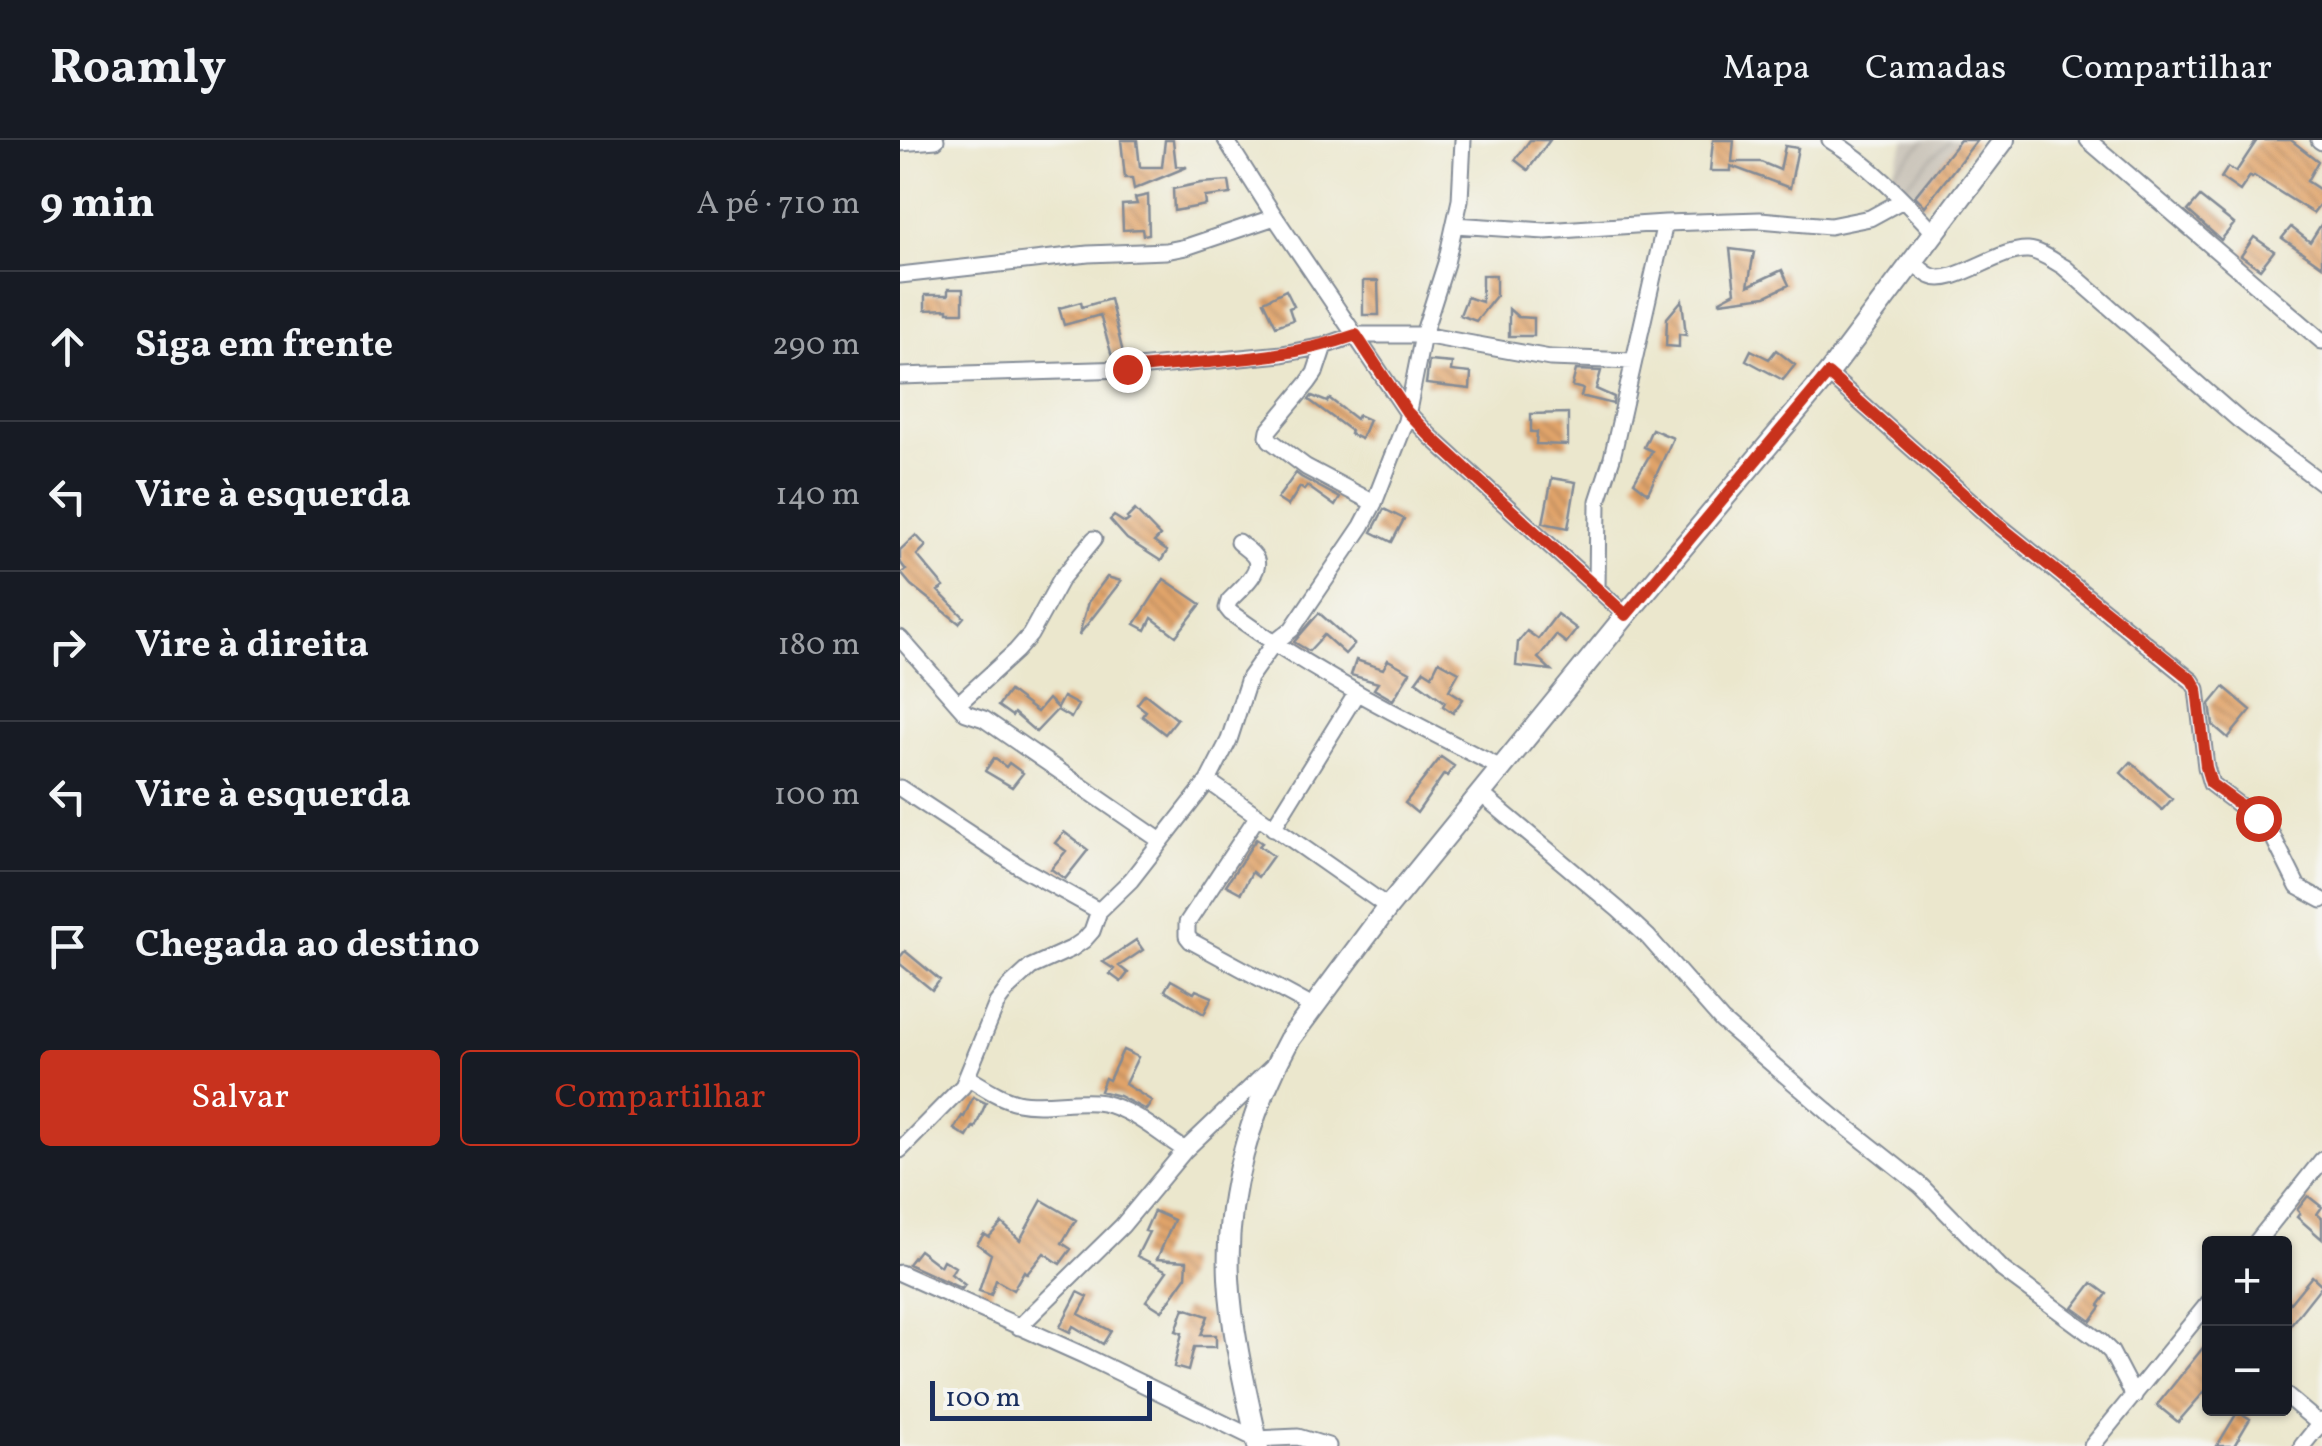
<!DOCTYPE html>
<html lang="pt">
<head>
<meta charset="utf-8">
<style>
  :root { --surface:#171b24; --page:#242831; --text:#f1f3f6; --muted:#9ea1a6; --line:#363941; --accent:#c8321e }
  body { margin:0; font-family:Vollkorn,serif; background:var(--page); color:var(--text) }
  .controls { position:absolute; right:30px; bottom:30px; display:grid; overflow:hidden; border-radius:10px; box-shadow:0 2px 8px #0004 }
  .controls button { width:90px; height:90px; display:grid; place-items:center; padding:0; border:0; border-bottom:2px solid var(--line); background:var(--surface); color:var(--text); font:50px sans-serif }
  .scale { position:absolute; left:30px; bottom:25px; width:222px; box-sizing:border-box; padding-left:10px; border:5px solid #1b2f5e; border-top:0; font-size:28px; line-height:35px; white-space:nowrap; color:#1b2f5e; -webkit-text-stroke:8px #f6f6f2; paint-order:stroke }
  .stop { position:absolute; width:30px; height:30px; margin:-22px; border:8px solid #c8321e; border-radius:50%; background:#fff }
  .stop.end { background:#c8321e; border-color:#fff; box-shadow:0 2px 10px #0008 }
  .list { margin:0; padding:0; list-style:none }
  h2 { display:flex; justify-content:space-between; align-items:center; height:130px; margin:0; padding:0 40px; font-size:42px }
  h2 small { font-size:32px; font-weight:400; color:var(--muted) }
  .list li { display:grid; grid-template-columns:65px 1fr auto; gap:30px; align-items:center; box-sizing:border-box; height:150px; padding:0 40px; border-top:2px solid var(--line) }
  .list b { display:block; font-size:38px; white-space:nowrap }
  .list em { font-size:32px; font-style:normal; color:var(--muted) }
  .actions { display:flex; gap:20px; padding:30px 40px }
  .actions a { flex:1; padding:22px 0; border:2px solid var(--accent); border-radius:10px; text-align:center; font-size:35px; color:var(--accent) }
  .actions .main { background:var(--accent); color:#fff }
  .icon { flex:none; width:55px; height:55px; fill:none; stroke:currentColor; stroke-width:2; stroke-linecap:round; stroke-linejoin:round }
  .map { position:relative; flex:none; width:1422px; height:1306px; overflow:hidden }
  header { display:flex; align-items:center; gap:60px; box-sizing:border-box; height:140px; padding:0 50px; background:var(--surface); border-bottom:2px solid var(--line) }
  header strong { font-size:48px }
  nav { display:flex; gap:55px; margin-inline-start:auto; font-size:35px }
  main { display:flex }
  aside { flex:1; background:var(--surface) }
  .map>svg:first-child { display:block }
</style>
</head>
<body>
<header>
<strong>Roamly</strong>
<nav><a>Mapa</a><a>Camadas</a><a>Compartilhar</a></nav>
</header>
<main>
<aside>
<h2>9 min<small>A pé · 710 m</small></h2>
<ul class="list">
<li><svg class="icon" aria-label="ahead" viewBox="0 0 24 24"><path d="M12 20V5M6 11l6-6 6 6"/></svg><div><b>Siga em frente</b></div><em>290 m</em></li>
<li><svg class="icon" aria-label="left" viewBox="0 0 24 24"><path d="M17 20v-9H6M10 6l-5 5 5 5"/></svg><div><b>Vire à esquerda</b></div><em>140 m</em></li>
<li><svg class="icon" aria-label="right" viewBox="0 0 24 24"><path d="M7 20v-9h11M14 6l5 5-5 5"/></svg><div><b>Vire à direita</b></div><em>180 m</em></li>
<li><svg class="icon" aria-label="left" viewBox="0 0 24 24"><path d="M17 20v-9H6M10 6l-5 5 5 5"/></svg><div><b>Vire à esquerda</b></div><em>100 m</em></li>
<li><svg class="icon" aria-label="arrive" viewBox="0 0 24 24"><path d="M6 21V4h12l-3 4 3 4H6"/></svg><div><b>Chegada ao destino</b></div></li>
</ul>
<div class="actions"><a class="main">Salvar</a><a>Compartilhar</a></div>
</aside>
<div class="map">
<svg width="1422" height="1306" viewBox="0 0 1422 1306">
  <defs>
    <pattern id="industrial-furrows" width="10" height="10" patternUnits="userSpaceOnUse" patternTransform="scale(2.5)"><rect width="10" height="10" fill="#c9c3b8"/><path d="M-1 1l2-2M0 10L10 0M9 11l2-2" fill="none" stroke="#aca8a1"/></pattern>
    <pattern id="building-back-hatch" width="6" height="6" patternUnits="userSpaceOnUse" patternTransform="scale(2.5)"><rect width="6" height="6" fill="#e1a46b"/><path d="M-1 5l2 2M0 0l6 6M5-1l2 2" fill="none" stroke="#b6865b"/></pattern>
  </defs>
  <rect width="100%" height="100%" fill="#f6f6f2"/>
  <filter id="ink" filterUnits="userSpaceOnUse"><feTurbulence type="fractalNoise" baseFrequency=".01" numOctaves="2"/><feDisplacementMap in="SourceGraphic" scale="20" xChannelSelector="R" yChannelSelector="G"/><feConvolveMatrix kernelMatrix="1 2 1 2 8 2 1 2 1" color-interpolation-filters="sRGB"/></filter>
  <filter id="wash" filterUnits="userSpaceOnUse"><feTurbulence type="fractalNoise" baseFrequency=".0048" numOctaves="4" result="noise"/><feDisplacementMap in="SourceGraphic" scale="40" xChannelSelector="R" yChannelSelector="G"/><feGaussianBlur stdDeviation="2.25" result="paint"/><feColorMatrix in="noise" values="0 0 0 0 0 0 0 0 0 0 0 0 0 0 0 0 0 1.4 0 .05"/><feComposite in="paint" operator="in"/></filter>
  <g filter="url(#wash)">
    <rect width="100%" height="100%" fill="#ebe7cd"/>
    <path fill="url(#industrial-furrows)" d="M1005 0H1073L1021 65 990 37Z"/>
    <g id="blocks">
      <path fill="url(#building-back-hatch)" d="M221 0H237L240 27H262L265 0H273L276 26 287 27 234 49 232 38H225Z
        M630 0H650L628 30 615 20Z
        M813 0H834L832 22H861L880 30 885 6 898 8 890 48 831 26V31H810Z
        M1060 0H1077L1025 66 1015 56Z
        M1357 0H1391L1418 21 1407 41 1422 51V61L1413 73 1354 36 1352 38 1350 36 1340 51 1321 38 1328 27 1336 32Z
        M329 41 331 54 305 57 306 65 274 71 273 49 301 43Z
        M248 55 249 94 243 95 242 89 223 90 222 65 237 64 235 58Z
        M1300 57 1334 84 1321 100 1288 71Z
        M1422 83V126L1382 98 1391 87 1410 102Z
        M1354 97 1374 111 1360 129 1341 116Z
        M830 109 854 112 848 146 882 130 889 145 866 156 820 162V160L835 152Z
        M582 135H596V156L576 181 560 175 567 157 582 162Z
        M463 141H478L479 175H463Z
        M48 149H63V172H48V169L25 170V155H48Z
        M386 150 394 166 389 168 393 180 376 186 364 161Z
        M210 159 223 213 212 216 200 175 164 185 159 168 181 162 182 167Z
        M782 160 786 195 779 194V207L766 206 767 178Z
        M609 169 618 177 634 178V196H609Z
        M851 210 869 219 876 210 895 225 883 240 846 220Z
        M529 221 552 223 551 231 571 233 570 249 526 244Z
        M676 230 701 231 696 249 714 257 713 264 681 256 683 249 672 246Z
        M412 256 427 262 430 259 456 279 458 275 469 280 461 299 450 294 451 291 409 260Z
        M668 273V305L636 304 637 292H631V274Z
        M752 289 773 298 748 353 734 342 752 311 744 307Z
        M396 333 401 337 440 358 435 366 407 346 404 350 400 347 388 366 377 359Z
        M652 338 676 342 668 388 643 383Z
        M484 369 504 379 492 402 472 392Z
        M235 370 260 396 254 402 267 411 261 421 227 399 210 380 214 376 225 383 229 380 227 378Z
        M16 395 26 406 17 415 44 447 38 451 64 477 59 483 11 445 1 433 6 430 0 422V410Z
        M207 437 221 441 179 495 188 462Z
        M264 439 301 464 276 496 252 478 246 490 235 484Z
        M419 473 454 504 445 514 424 495 409 511 394 502Z
        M657 474 677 489 666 503 656 495 638 518 651 530 616 526 618 502 627 491 638 499Z
        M456 520 483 529 488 520 510 532 493 560 474 549 478 543 451 535Z
        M539 521 559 532 549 550 563 559 553 573 543 566 545 562 516 541 524 530 532 535Z
        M1324 547 1351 570 1328 598 1313 585 1310 564Z
        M109 551 137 572 148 559 157 568 163 557 178 565 171 578 157 570 136 592 114 573 112 576 98 566Z
        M245 554 277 579 265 594 242 576 246 571 237 564Z
        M541 617 554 626 547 636 544 634 517 673 505 663Z
        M94 618 106 627 109 623 123 633 112 647 85 631Z
        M1231 622 1272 659 1262 670 1221 633Z
        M164 692 188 710 165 739 151 729 166 711 155 703Z
        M356 699 362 703 359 706 373 716 358 737 352 732 341 753 326 745Z
        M236 800 243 810 219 826 228 833 221 842 210 834 214 829 203 822Z
        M5 811 40 840 32 850 0 824V817Z
        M271 840 294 853 296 850 312 857 304 874 265 850Z
        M223 910 238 917 225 944 252 961 246 970 219 956 200 951 205 938 209 940Z
        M73 957 86 963 75 988 73 987 67 997 54 989 62 976 64 977Z
        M1408 1056 1422 1067 1417 1074 1422 1078V1099L1397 1077 1400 1073 1397 1070Z
        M142 1060 176 1080 162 1103 171 1109 160 1124 144 1113 127 1134 124 1131 113 1150 96 1140 91 1155 79 1151 91 1114 77 1104 84 1094 89 1097 102 1083 120 1100Z
        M254 1071 274 1080 257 1119 287 1121 286 1137 262 1171 246 1161 267 1131 237 1116 249 1092 245 1091Z
        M19 1110 40 1126 43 1120 55 1127 51 1134 65 1145 62 1149 8 1124Z
        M1412 1136 1422 1145 1384 1193V1158L1390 1163Z
        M1192 1143 1207 1154 1199 1165 1201 1167 1191 1181 1173 1168Z
        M178 1152 188 1157 179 1174 211 1191 203 1204 173 1186 170 1192 160 1187Z
        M284 1168 308 1176 301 1195H316V1207H294L288 1231 274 1227 282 1193 276 1191Z
        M1310 1199V1257L1304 1252 1278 1282 1257 1265Z
        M1338 1271 1350 1279 1341 1294 1334 1306H1317Z"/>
    </g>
  </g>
  <g filter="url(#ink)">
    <use href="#blocks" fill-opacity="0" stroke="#838b96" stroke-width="2.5"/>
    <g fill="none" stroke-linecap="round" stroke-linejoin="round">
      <g stroke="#838b96" stroke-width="19">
        <path id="minor" d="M326 0 375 77 507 272 530 296 726 475
          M930 0C969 23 1003 59 1034 92
          M1188 0 1422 201
          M1419 0 1422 2
          M0 3 36 0
          M555 85 645 91 765 83 860 80 930 86 970 78 1003 60
          M1012 121C1018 126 1024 133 1031 136 1053 147 1099 108 1128 110 1141 111 1153 121 1164 127L1339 280 1422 343
          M0 135 188 114 266 111 286 107 375 77
          M424 206 415 233 408 243 369 290 368 296 370 300 406 327 474 363
          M928 234 1096 383 1292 541 1297 549 1306 627 1311 644 1368 687 1398 747 1422 760
          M0 236 227 229 382 214 424 206 455 195H523L650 218 733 221
          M338 402C343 407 354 413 356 420 361 433 337 452 329 461L327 468 331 473C415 534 508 581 601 628
          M697 449 698 361 712 318 765 83
          M0 498 66 573 84 579 261 701
          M58 564 116 511 130 495 161 439 194 399
          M308 641 488 767
          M0 648 120 727 199 771
          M580 653 719 770 748 797 822 881 934 977 1021 1046 1103 1130 1201 1202 1211 1212 1234 1256
          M357 677 287 783V796L291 801 413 867
          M373 688 456 554
          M67 937C83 946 99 958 117 962 145 968 175 958 203 963 233 970 260 994 285 1010
          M0 1010 63 946 97 863 109 847 131 827 171 809 184 800 192 791 199 771 231 740 308 641 329 600 349 538 373 504 392 489 462 386 474 363 506 281 523 195 546 123 560 60 563 0
          M1355 1104 1422 1020
          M0 1133 183 1215 356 1299 398 1297 428 1306
          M119 1187 222 1086 285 1010 371 928
          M1384 1254 1422 1286
          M1192 1306 1310 1161
          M1402 1306 1422 1281"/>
      </g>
      <g stroke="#838b96" stroke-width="24">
        <path id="tertiary" d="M358 1306C346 1251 332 1195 329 1138 325 1056 350 972 389 900L488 767 726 475 928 234 1104 0"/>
      </g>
      <use href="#minor" stroke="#fff" stroke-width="15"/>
      <use href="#tertiary" stroke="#fff" stroke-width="20"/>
    </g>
  </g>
  <g fill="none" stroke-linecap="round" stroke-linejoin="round" filter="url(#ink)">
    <path stroke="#c8321e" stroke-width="12" d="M227 229C303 221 383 221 456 195L507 272 530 296 726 475 928 234 1096 383 1292 540 1297 549 1306 627 1311 644 1358 678"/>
  </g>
</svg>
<div class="controls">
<button>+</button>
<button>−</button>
</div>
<div class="scale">100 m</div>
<div class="stop" style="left:1358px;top:678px"></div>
<div class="stop end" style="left:227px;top:229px"></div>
</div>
</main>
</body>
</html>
